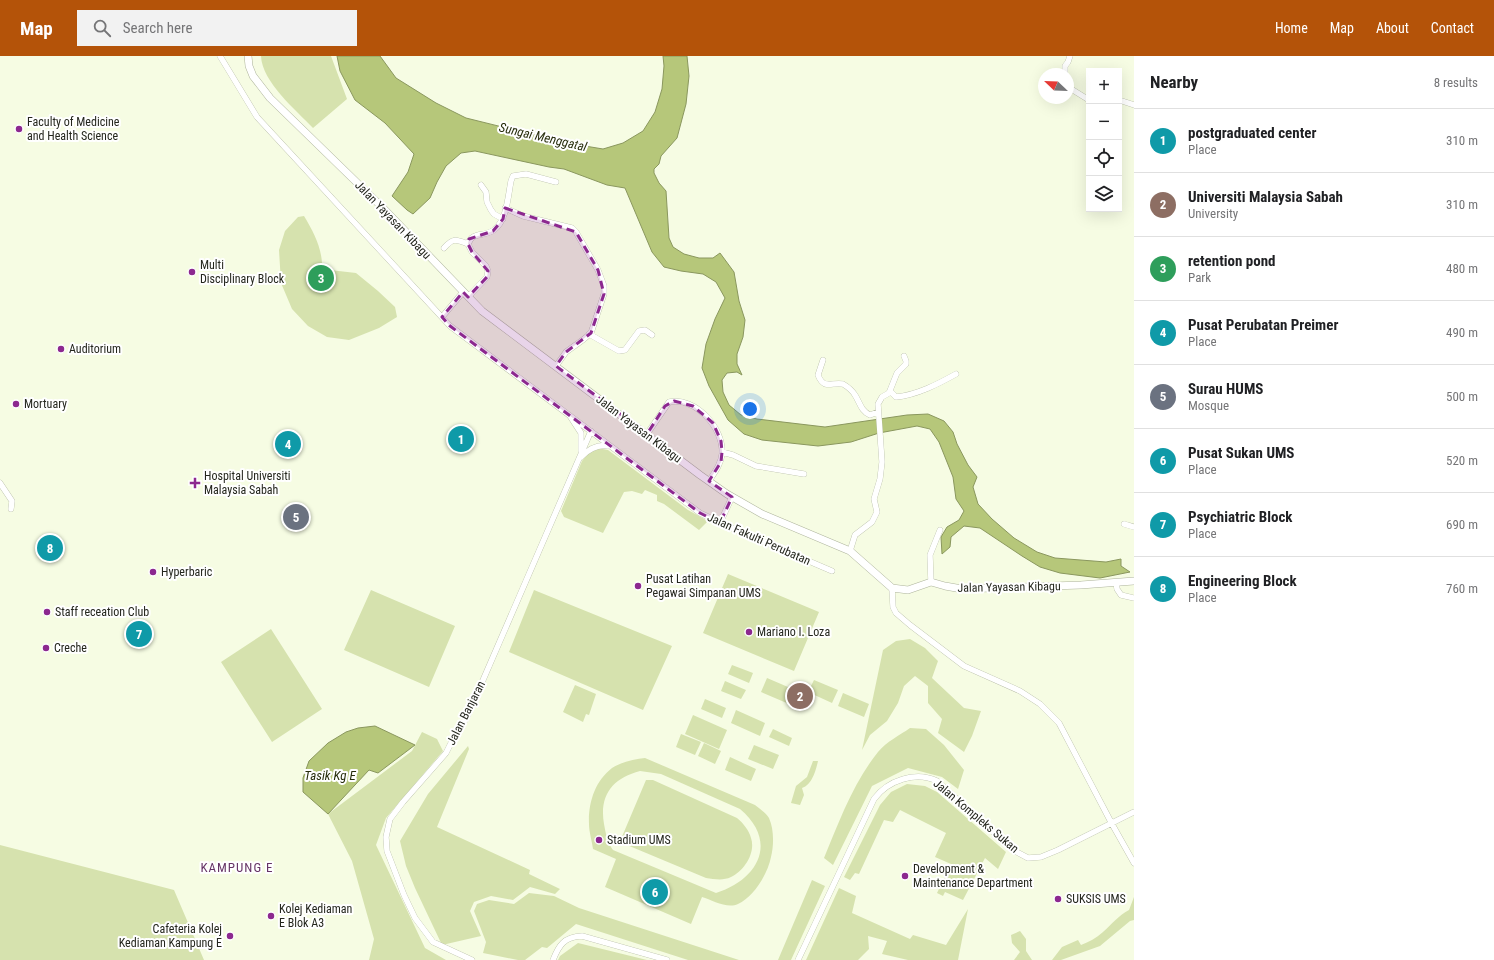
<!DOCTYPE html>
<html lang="en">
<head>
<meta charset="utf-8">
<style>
  :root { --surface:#fff; --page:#f2f2f2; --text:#202124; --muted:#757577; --line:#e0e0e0; --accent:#b45309 }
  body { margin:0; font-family:"Roboto Condensed",sans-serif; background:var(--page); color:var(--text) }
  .controls { position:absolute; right:12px; top:12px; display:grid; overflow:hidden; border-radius:0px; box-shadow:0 4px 16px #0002 }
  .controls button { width:36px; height:36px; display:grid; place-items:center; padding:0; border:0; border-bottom:1px solid var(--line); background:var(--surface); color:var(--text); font:20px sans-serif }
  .compass { position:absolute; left:1038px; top:12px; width:36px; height:36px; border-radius:50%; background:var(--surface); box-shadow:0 4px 16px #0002; rotate:293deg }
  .you { position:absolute; left:750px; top:353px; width:14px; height:14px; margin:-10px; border:3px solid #fff; border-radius:50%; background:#1a73e8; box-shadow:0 0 0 6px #1a73e833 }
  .badge { display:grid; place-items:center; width:26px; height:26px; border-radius:50%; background:var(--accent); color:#fff; font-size:13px; font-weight:700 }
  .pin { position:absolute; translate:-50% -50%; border:2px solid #fff; box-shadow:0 1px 4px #0006 }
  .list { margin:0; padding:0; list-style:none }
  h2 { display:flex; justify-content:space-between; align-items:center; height:52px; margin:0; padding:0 16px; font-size:17px }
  h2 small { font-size:13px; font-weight:400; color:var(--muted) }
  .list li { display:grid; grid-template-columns:26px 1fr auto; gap:12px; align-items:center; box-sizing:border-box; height:64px; padding:0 16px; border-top:1px solid var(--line) }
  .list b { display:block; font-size:15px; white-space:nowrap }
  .list p { margin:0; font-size:13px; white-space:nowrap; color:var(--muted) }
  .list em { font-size:13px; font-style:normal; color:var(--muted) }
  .icon { flex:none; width:22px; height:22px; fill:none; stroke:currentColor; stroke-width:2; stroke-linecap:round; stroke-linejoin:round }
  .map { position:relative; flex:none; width:1134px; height:904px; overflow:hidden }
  header { display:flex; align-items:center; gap:24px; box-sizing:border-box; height:56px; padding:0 20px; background:var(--accent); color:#fff }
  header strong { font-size:19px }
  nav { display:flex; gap:22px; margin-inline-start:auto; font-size:14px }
  .search { width:280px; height:36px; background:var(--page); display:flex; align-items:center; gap:10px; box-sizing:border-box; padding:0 14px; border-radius:0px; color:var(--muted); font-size:15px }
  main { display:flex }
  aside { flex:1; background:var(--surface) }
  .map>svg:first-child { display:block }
</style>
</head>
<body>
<header>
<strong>Map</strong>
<div class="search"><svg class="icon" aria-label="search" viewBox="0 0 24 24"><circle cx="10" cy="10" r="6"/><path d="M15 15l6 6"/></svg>Search here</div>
<nav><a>Home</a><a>Map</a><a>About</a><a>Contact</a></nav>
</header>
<main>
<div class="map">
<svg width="1134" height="904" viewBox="0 0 1134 904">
  <rect width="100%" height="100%" fill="#f6fce3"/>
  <path fill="#d6e2ae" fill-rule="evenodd" d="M261 0H331L347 43 313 72C296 54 262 26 261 0Z
    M304 160C313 175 321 190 322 207L330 214 356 217 378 235 395 251 397 261 379 272 349 284 327 281 308 270 292 253 281 227 279 194 285 175 298 161Z
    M597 392 608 394 688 454 708 465 699 474 664 448 657 445V439L645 434 642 438 632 435 624 436 603 477 564 461 561 455 582 405 589 396Z
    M728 518 819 556 794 615 703 577Z
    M371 534 455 570 429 631 344 594Z
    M534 534 672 590 643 654 509 596Z
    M271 573 322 653 272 686 221 606Z
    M910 583 925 592 938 605 932 622 964 652 981 655 972 680 964 696 938 677 942 663 928 647V630L915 620 904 630 898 647 887 665 870 679 862 694 883 594 896 585Z
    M732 609 753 617 749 627 728 618Z
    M767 622 795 634 789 648 761 636Z
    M814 624 838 634 832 647 808 636Z
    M725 625 746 634 741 643 721 635Z
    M575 629 596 638 589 659 586 658 583 666 563 656Z
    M843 637 869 648 864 661 838 650Z
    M705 643 726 652 722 662 701 653Z
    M736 654 765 667 760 680 731 667Z
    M693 659 727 674 719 693 685 678Z
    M910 672 926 673 944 689 964 714 958 733 942 721 908 712 872 730 833 809 824 802C839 766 853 727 878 696 886 686 900 679 910 672Z
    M773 673 792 682 789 690 769 681Z
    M422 676 437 683 443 695 386 762 376 789 425 892 446 904H369L374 883 352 805 328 758 412 695Z
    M681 678 701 686 695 699 676 691Z
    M704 687 721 695 715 708 698 700Z
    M754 689 779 699 773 713 748 703Z
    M468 690 469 693 437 771 530 814 529 818 560 833 555 838 530 831 513 844 491 840 474 846 470 855 481 880 442 889 415 832 406 810 400 785 428 738Z
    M730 701 756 713 751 725 725 714Z
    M645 702 755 749C760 753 766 757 769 762 774 773 774 789 771 801 768 817 754 841 738 848 727 853 712 844 702 841L691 868 605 831 616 803 593 793C592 785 589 776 589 768 588 747 595 725 612 712 621 706 635 703 645 702ZM640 715 661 718 740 753C779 786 758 824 716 837L613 794C607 786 606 778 604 768 599 739 613 722 640 715Z
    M813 705H818C816 714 812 729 802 732L804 739 800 749 791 747 796 730 807 721Z
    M646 724H653L737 762C743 767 749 774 751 782 756 797 744 815 731 821 723 825 714 823 706 822L627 789 621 783Z
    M907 728 925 730 937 736 1006 796 998 813 985 802 963 844 945 836 943 840 937 837 951 808 935 801 946 777 900 754 893 766 884 764 859 818 855 817 850 824 844 821 880 749 891 736Z
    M0 789 174 834 204 904H0Z
    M812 824 825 830 791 904H778Z
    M839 832 856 840 852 857 910 883 913 879 946 889 968 853 958 904H908L882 898 887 885 868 880 869 893 858 904H806Z
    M529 837 554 840 579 852 739 904H688L576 868 547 892 542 891 525 904H518L483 897 486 886 474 855 477 848 489 844 514 848Z
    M1134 841V864L1130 865 1100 890 1061 904H1052L1062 891 1078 884 1081 889C1089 886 1096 882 1103 876 1112 868 1118 860 1129 854Z
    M1020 875 1026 883V895L1032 904H1014L1020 896 1012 887 1011 879Z
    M578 887 647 904H558L560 900Z"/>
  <path fill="#b6c77a" stroke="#8a975e" d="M337 0H380L396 22 436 47 466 62 567 87 603 93 623 87 643 75 655 56 662 33 664 10 663 0H687L689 20 686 48 677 82 661 100 659 108 654 113V117L659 127 666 135 669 182 673 191 684 198 699 202H713L720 197 734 216 739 245 745 264 743 281 737 298V308L742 319 737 316 727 317 722 324 723 336 729 349 741 359 757 363 825 371 907 359 928 358 944 365 953 376 957 388 968 409 977 421 973 431 978 448 992 463 1014 482 1037 496 1055 502 1106 506 1121 503V510L1130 516 1100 522 1060 517 1040 511 1022 500 980 472 964 470 951 481 950 491 942 498 941 481 947 471 959 464 964 455 956 443 953 421 939 386 930 373 917 370 879 377 851 386 818 390 762 384 744 378 728 364 709 330 702 312 706 288 715 263 725 242 716 226 703 218 681 215 664 211 652 196 625 132 607 129 564 113 549 111 475 95 461 97 446 110 437 126 430 142 413 158 407 154 392 140 408 116 414 98 385 67 355 44 340 15Z
    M375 670 415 689 378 717 369 714 328 758 303 736V722L309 705 328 687 346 676 358 672Z"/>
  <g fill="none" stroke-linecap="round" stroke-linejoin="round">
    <g stroke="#aeb49c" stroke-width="6">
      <path id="minor" d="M220 0 257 61 450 270 700 457 727 470 832 515
        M1065 18V10L1068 6 1070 0
        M1068 31 1089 44
        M1119 44 1134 49
        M481 129 486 136 487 146 491 154 494 158 503 163
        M505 152 523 160 572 172 576 176 598 214 604 230V238L591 277 584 283 566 296 556 310
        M444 192C453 182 455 183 468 188
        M468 241 487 221 488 215 486 210 472 196 468 188C472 175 485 181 494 174 507 164 508 140 511 125L513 120 526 118 556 126
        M442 261 463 236
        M589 278 619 295 625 294 639 275 645 274 652 279
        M823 304 818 319C824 334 831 326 843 328 848 331 852 334 855 339 860 347 861 355 870 359L878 356
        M890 335 896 341C917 339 938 328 956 318
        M570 360 581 377V395
        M647 378 669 346C695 340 724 372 722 398 721 408 715 416 709 425
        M722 396 733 399 756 410 804 418
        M581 401C589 393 597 388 608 390
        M0 427 12 445 11 453
        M720 467 732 441
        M1124 468 1134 471
        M850 495 855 479 872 466 877 456 874 443 880 423 882 406 878 348 882 341 889 337 897 317 906 308V305L904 300
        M931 526 930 499 940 474
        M1116 526 1117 533 1121 539 1134 542
        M892 532 893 551 896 557 910 569 964 610 1020 635 1040 648 1059 667 1112 768 1134 807
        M472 904 433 886 415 862 404 839 387 795 386 781 390 763 403 746 446 697 451 687 467 661 591 375
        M553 904C559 889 564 881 582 880L667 904
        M798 904 874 743C888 724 916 715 937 725L1013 794 1028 802 1041 801 1058 794 1134 756"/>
    </g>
    <g stroke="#aeb49c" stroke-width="8">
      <path id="tertiary" d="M248 0 249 10 253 20 270 42 382 151 482 255 700 419 727 438 762 458 850 495 892 532 908 534 931 526 945 530 962 533 1081 529 1134 525"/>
    </g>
    <use href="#minor" stroke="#fff" stroke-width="5.5"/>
    <use href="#tertiary" stroke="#fff" stroke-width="7"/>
  </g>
  <path fill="#8c288f" fill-opacity="0.2" stroke="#8c288f" stroke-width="3" stroke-dasharray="8 5" stroke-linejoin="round" d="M505 152 576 176 598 214 604 238 591 277 566 296 556 310 647 378 665 350 674 345 693 350 713 367 721 385 722 396 721 406 709 425 732 441 720 467 700 457 450 270 442 261 463 236 468 241 487 221 488 215 472 196 468 188 469 183 493 175 503 163Z"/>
  <g fill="#8c288f" stroke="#fff" stroke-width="1.5">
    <circle cx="19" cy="73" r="4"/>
    <circle cx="192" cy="216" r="4"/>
    <circle cx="61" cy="293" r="4"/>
    <circle cx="16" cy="348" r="4"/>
    <path d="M193 421h4v4h4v4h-4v4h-4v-4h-4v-4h4z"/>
    <circle cx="153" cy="516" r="4"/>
    <circle cx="638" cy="530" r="4"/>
    <circle cx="47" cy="556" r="4"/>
    <circle cx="749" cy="576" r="4"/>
    <circle cx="46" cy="592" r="4"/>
    <circle cx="599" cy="784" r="4"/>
    <circle cx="905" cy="820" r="4"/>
    <circle cx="1058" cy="843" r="4"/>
    <circle cx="271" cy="860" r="4"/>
    <circle cx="230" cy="880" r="4"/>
  </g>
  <g text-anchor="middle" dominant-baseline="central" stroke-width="4" stroke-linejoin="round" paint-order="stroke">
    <g font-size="12" fill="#24261d" stroke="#fff" text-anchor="start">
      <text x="27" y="66">Faculty of Medicine<tspan x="27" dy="14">and Health Science</tspan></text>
      <text x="200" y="209">Multi<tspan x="200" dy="14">Disciplinary Block</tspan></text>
      <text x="69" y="293">Auditorium</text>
      <text x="24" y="348">Mortuary</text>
      <text x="204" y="420">Hospital Universiti<tspan x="204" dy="14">Malaysia Sabah</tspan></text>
      <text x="161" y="516">Hyperbaric</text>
      <text x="646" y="523">Pusat Latihan<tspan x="646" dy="14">Pegawai Simpanan UMS</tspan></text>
      <text x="55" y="556">Staff receation Club</text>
      <text x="757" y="576">Mariano I. Loza</text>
      <text x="54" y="592">Creche</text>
      <text x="607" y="784">Stadium UMS</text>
      <text x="913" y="813">Development &amp;<tspan x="913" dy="14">Maintenance Department</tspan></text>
      <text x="1066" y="843">SUKSIS UMS</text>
      <text x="279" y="853">Kolej Kediaman<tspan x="279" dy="14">E Blok A3</tspan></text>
      <text x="222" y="873" text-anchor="end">Cafeteria Kolej<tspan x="222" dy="14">Kediaman Kampung E</tspan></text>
    </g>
    <g font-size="12" fill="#24261d" stroke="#fff">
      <text transform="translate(393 164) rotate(46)">Jalan Yayasan Kibagu</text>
      <text transform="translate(639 373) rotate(37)">Jalan Yayasan Kibagu</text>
      <text transform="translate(759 483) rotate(24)">Jalan Fakulti Perubatan</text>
      <text transform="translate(1009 531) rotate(-1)">Jalan Yayasan Kibagu</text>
      <text transform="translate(466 657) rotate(-63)">Jalan Banjaran</text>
      <text transform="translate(976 760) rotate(40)">Jalan Kompleks Sukan</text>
    </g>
    <g font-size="13" font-style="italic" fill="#272d0c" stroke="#fff">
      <text transform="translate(543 81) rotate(13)">Sungai Menggatal</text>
      <text x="330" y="719">Tasik Kg E</text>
    </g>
    <g font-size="13" letter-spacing="1" fill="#663466" stroke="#fff">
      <text x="237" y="811">KAMPUNG E</text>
    </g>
  </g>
</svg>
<div class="controls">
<button>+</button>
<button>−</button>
<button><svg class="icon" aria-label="locate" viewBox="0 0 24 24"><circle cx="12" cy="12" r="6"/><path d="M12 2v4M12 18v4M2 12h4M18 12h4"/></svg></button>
<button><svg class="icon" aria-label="layers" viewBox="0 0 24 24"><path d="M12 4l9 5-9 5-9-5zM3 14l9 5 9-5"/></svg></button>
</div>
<svg class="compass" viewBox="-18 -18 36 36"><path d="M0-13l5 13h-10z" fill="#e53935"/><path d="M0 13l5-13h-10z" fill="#757577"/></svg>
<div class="you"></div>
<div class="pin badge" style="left:461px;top:383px;background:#0f9aa8">1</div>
<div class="pin badge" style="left:800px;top:640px;background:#8d6e63">2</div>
<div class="pin badge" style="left:321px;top:222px;background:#2e9e5b">3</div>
<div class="pin badge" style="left:288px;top:388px;background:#0f9aa8">4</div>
<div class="pin badge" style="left:296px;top:461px;background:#6b7280">5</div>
<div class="pin badge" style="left:655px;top:836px;background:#0f9aa8">6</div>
<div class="pin badge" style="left:139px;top:578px;background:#0f9aa8">7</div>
<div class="pin badge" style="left:50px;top:492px;background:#0f9aa8">8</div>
</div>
<aside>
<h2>Nearby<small>8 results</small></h2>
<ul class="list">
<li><span class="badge" style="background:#0f9aa8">1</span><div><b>postgraduated center</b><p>Place</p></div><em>310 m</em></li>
<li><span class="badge" style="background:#8d6e63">2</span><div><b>Universiti Malaysia Sabah</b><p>University</p></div><em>310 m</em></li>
<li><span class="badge" style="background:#2e9e5b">3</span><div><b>retention pond</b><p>Park</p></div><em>480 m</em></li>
<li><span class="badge" style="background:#0f9aa8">4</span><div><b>Pusat Perubatan Preimer</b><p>Place</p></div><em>490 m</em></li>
<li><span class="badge" style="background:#6b7280">5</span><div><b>Surau HUMS</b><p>Mosque</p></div><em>500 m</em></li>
<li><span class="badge" style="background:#0f9aa8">6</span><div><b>Pusat Sukan UMS</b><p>Place</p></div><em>520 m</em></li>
<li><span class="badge" style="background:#0f9aa8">7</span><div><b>Psychiatric Block</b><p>Place</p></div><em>690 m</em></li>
<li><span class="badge" style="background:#0f9aa8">8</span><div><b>Engineering Block</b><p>Place</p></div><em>760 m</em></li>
</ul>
</aside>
</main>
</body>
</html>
